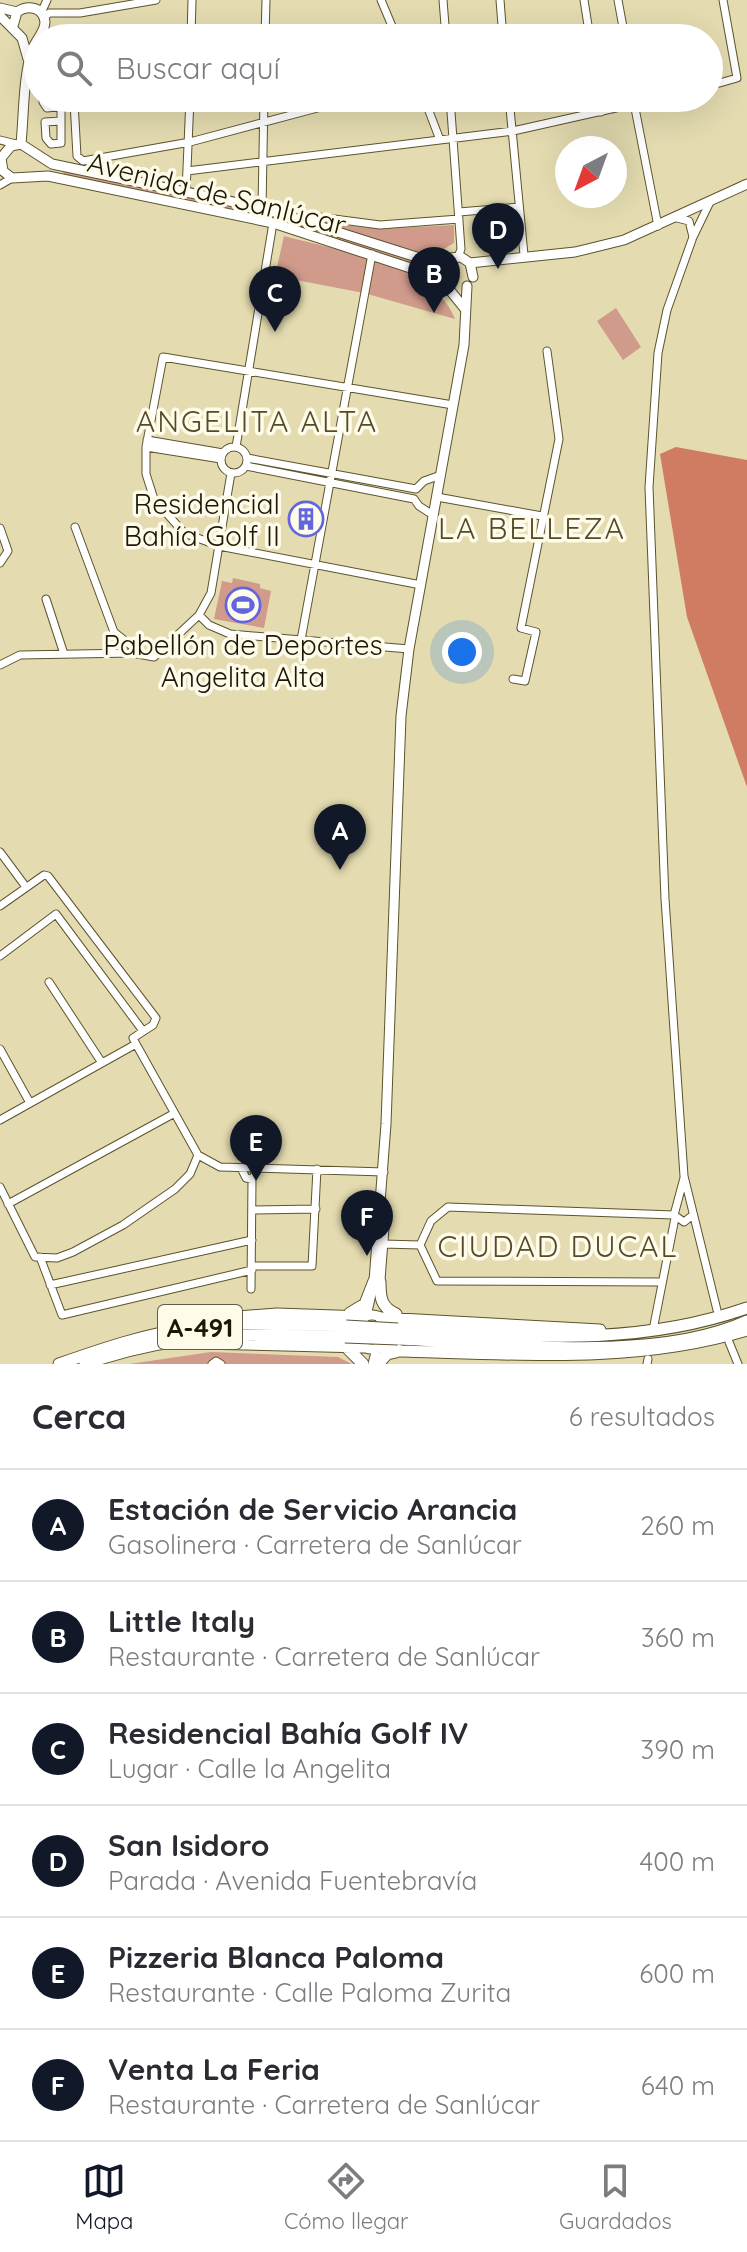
<!DOCTYPE html>
<html lang="es">
<head>
<meta charset="utf-8">
<style>
  :root { --surface:#fff; --page:#f2f2f3; --text:#2b2b33; --muted:#7c7c81; --line:#e1e1e2; --accent:#111827 }
  body { margin:0; font-family:Quicksand,sans-serif; background:var(--page); color:var(--text) }
  .compass { position:absolute; left:555px; top:136px; width:72px; height:72px; border-radius:50%; background:var(--surface); box-shadow:0 8px 32px #0002; rotate:221deg }
  .you { position:absolute; left:462px; top:652px; width:28px; height:28px; margin:-20px; border:6px solid #fff; border-radius:50%; background:#1a73e8; box-shadow:0 0 0 12px #1a73e833 }
  .badge { display:grid; place-items:center; width:52px; height:52px; border-radius:50%; background:var(--accent); color:#fff; font-size:26px; font-weight:700 }
  .pin { position:absolute; translate:-50% -66px; filter:drop-shadow(0 2px 4px #0008) }
  .pin::after { content:''; position:absolute; top:42px; width:28px; height:24px; background:inherit; clip-path:polygon(0 0,100% 0,50% 100%) }
  .list { margin:0; padding:0; list-style:none }
  h2 { display:flex; justify-content:space-between; align-items:center; height:104px; margin:0; padding:0 32px; font-size:34px }
  h2 small { font-size:26px; font-weight:400; color:var(--muted) }
  .list li { display:grid; grid-template-columns:52px 1fr auto; gap:24px; align-items:center; box-sizing:border-box; height:112px; padding:0 32px; border-top:2px solid var(--line) }
  .list b { display:block; font-size:30px; white-space:nowrap }
  .list p { margin:0; font-size:26px; white-space:nowrap; color:var(--muted) }
  .list em { font-size:26px; font-style:normal; color:var(--muted) }
  .icon { flex:none; width:44px; height:44px; fill:none; stroke:currentColor; stroke-width:2; stroke-linecap:round; stroke-linejoin:round }
  .map { position:relative; flex:none; width:747px; height:1364px; overflow:hidden }
  .search { position:absolute; background:var(--surface); box-shadow:0 8px 32px #0002; left:24px; right:24px; top:24px; height:88px; display:flex; align-items:center; gap:20px; box-sizing:border-box; padding:0 28px; border-radius:44px; color:var(--muted); font-size:30px }
  .sheet { height:776px; background:var(--surface) }
  nav { display:flex; justify-content:space-around; align-items:center; box-sizing:border-box; height:112px; border-top:2px solid var(--line); background:var(--surface); font-size:22px; color:var(--muted) }
  nav a { display:grid; justify-items:center; gap:4px }
  nav .on { color:var(--accent) }
  .map>svg:first-child { display:block }
</style>
</head>
<body>
<div class="map">
<svg width="747" height="1364" viewBox="0 0 747 1364">
  <rect width="100%" height="100%" fill="#e4dbb0"/>
  <path fill="#d09b8b" d="M64 170 262 213 421 262 419 266 270 220 63 176Z
    M315 222 379 229 454 225V243L432 256Z
    M284 236C337 251 433 262 455 319L364 293 275 276Z
    M616 308 641 347 623 360 597 321Z
    M233 578 260 584V588L271 591 264 628 214 619 222 581 232 583Z
    M211 1352 338 1357 352 1364H129Z"/>
  <path fill="#d07c62" d="M676 447 747 460V787L687 617 660 454Z"/>
  <g fill="none" stroke-linecap="round" stroke-linejoin="round">
    <g stroke="#5c542d" stroke-width="9">
      <path id="minor" d="M381 0 397 38
        M443 0 446 38
        M500 0 503 38
        M584 0 590 38
        M618 0 625 38
        M41 13 47 0
        M44 18 49 13H80L156 0
        M191 38 192 0
        M265 38 266 0
        M598 38 624 32
        M27 83 38 90
        M709 86 737 78 723 0
        M45 98 74 102 77 156 83 161 190 142 355 98
        M424 98 440 140
        M450 98 461 249 458 257
        M509 98 524 255
        M599 98 601 112
        M633 98 658 226
        M47 100 43 102 47 108 74 105
        M61 108V143L51 144 46 138 45 122 61 121
        M0 140 16 144
        M187 171 513 131 660 98
        M0 185 12 178
        M186 192 190 98
        M710 202 693 237 667 310 658 353 649 487 665 899 684 1176 717 1310
        M262 208 264 98
        M459 212 519 207
        M677 218 689 221 693 237
        M302 220 319 217 380 225 459 219
        M147 440 223 453
        M221 460a13 13 0 1 1 26 0a13 13 0 1 1-26 0Z
        M146 447 221 459
        M236 447 273 223
        M247 458 416 489 424 481 441 475
        M246 466 414 499 419 506 433 515
        M437 497 542 516
        M75 527 114 632 138 651
        M0 528 8 551 0 563
        M421 585 219 546 184 533 154 499 146 474V447L163 357 453 405
        M46 599 64 654
        M199 615 209 625 230 634 409 649
        M301 640 372 254
        M0 665 20 655 132 653 154 657 199 615 211 593 231 473
        M513 679 525 681 536 632 521 628 559 439 547 351
        M0 852 26 887
        M0 906 44 875 48 876 156 1018 153 1025 133 1038 136 1044
        M0 956 56 914 143 1031
        M49 982 102 1063
        M136 1044 198 1155
        M0 1049 30 1103
        M0 1120 136 1044
        M241 1168 246 1178 252 1179 258 1169
        M684 1178 674 1215 684 1222 693 1215
        M0 1187 35 1257 57 1258 73 1252 123 1225 175 1189 190 1174 198 1155 220 1167 384 1172
        M8 1204 173 1114
        M252 1210 316 1209
        M420 1245 431 1221 448 1207 674 1215
        M380 1248 383 1244 420 1245 437 1281 661 1282
        M40 1257 62 1315 252 1270
        M252 1266H312L317 1169
        M50 1285 252 1240
        M251 1289 252 1179
        M654 1325 675 1218
        M729 1342 738 1364
        M212 1364 216 1361 221 1364
        M647 1364 648 1359"/>
    </g>
    <g stroke="#5c542d" stroke-width="11">
      <path id="major" d="M0 8 17 12
        M0 16 22 38 28 59
        M13 26 17 12C27 5 43 6 45 22 45 32 35 41 32 50 23 79 24 113 21 144
        M470 263 575 252 624 240 747 184
        M441 278 273 223 48 176 12 178 3 171 1 158 11 146 21 144 52 164 262 208 426 260 445 262
        M465 309 444 283 440 271 449 258 461 257 470 263 473 277
        M380 1280 385 1215
        M355 1332a17 17 0 1 1 34 0a17 17 0 1 1-34 0Z
        M366 1316 374 1281 386 1124 401 716 409 649 464 345 467 286
        M373 1364 377 1348"/>
    </g>
    <g stroke="#5c542d" stroke-width="13">
      <path id="highway" d="M380 1282C380 1298 381 1307 396 1314
        M350 1313 365 1304 374 1281
        M381 1318 600 1330
        M213 1319 277 1314 364 1317
        M398 1329C520 1335 630 1349 747 1308
        M398 1339C500 1343 653 1364 747 1321
        M201 1343 363 1347
        M381 1347 401 1351C517 1354 635 1364 747 1330
        M347 1348 363 1364
        M59 1364C102 1349 145 1334 191 1328 242 1321 294 1325 346 1326
        M85 1364C176 1331 250 1334 345 1337
        M378 1364 387 1354 396 1352"/>
    </g>
    <use href="#minor" stroke="#fff" stroke-width="7"/>
    <use href="#major" stroke="#fff" stroke-width="9"/>
    <use href="#highway" stroke="#fff" stroke-width="11"/>
    <g stroke="#5c542d" stroke-width="13" stroke-linecap="butt">
      <path id="highway-bridge" d="M346 1326 398 1329
        M345 1337 398 1339"/>
    </g>
    <use href="#highway-bridge" stroke="#fff" stroke-width="11"/>
  </g>
  <defs>
    <g id="building-ring" transform="scale(1.8)"><circle r="9.5" fill="#fffbea" stroke="#6165de" stroke-width="1.5"/><path d="M-4-6H4V6H1V3H-1V6H-4ZM-2.5-4.3h1.7v1.8h-1.7ZM.8-4.3h1.7v1.8H.8ZM-2.5-1h1.7V.8h-1.7ZM.8-1h1.7V.8H.8Z" fill="#6165de"/></g>
    <g id="stadium-ring" transform="scale(1.8)"><circle r="9.5" fill="#fffbea" stroke="#6165de" stroke-width="1.5"/><path d="M0-5a6.5 5 0 1 0 0 10a6.5 5 0 1 0 0-10ZM-3.5-1.8h7v3.6h-7Z" fill="#6165de"/></g>
  </defs>
  <g fill-rule="evenodd">
    <use href="#building-ring" x="306" y="519"/>
    <use href="#stadium-ring" x="243" y="605"/>
  </g>
  <g text-anchor="middle" dominant-baseline="central" stroke-width="7" stroke-linejoin="round" paint-order="stroke">
    <rect fill="#fffbea" stroke="#5f5c4c" stroke-width="2" x="158" y="1305" width="84" height="44" rx="6"/>
    <g font-size="26" font-weight="bold" fill="#1b1808">
      <text x="200" y="1327">A-491</text>
    </g>
    <g font-size="28" fill="#1b1808" stroke="#fffbea">
      <text transform="translate(217 193) rotate(14)">Avenida de Sanlúcar</text>
    </g>
    <g font-size="28" fill="#1b1808" stroke="#fffbea" text-anchor="end">
      <text x="280" y="503">Residencial<tspan x="280" dy="32">Bahía Golf II</tspan></text>
      <text x="243" y="644" text-anchor="middle">Pabellón de Deportes<tspan x="243" dy="32">Angelita Alta</tspan></text>
    </g>
    <g font-size="30" letter-spacing="2" fill="#544c26" stroke="#fffbea">
      <text x="257" y="421">ANGELITA ALTA</text>
      <text x="532" y="528">LA BELLEZA</text>
      <text x="558" y="1246">CIUDAD DUCAL</text>
    </g>
  </g>
</svg>
<svg class="compass" viewBox="-18 -18 36 36"><path d="M0-13l5 13h-10z" fill="#e53935"/><path d="M0 13l5-13h-10z" fill="#7c7c81"/></svg>
<div class="you"></div>
<div class="pin badge" style="left:340px;top:870px">A</div>
<div class="pin badge" style="left:434px;top:313px">B</div>
<div class="pin badge" style="left:275px;top:332px">C</div>
<div class="pin badge" style="left:498px;top:269px">D</div>
<div class="pin badge" style="left:256px;top:1181px">E</div>
<div class="pin badge" style="left:367px;top:1256px">F</div>
<div class="search"><svg class="icon" aria-label="search" viewBox="0 0 24 24"><circle cx="10" cy="10" r="6"/><path d="M15 15l6 6"/></svg>Buscar aquí</div>
</div>
<section class="sheet">
<h2>Cerca<small>6 resultados</small></h2>
<ul class="list">
<li><span class="badge">A</span><div><b>Estación de Servicio Arancia</b><p>Gasolinera · Carretera de Sanlúcar</p></div><em>260 m</em></li>
<li><span class="badge">B</span><div><b>Little Italy</b><p>Restaurante · Carretera de Sanlúcar</p></div><em>360 m</em></li>
<li><span class="badge">C</span><div><b>Residencial Bahía Golf IV</b><p>Lugar · Calle la Angelita</p></div><em>390 m</em></li>
<li><span class="badge">D</span><div><b>San Isidoro</b><p>Parada · Avenida Fuentebravía</p></div><em>400 m</em></li>
<li><span class="badge">E</span><div><b>Pizzeria Blanca Paloma</b><p>Restaurante · Calle Paloma Zurita</p></div><em>600 m</em></li>
<li><span class="badge">F</span><div><b>Venta La Feria</b><p>Restaurante · Carretera de Sanlúcar</p></div><em>640 m</em></li>
</ul>
</section>
<nav>
<a class="on"><svg class="icon" aria-label="map" viewBox="0 0 24 24"><path d="M3 6l6-2 6 2 6-2v14l-6 2-6-2-6 2zM9 4v14M15 6v14"/></svg>Mapa</a>
<a><svg class="icon" aria-label="directions" viewBox="0 0 24 24"><path d="M12 3l9 9-9 9-9-9zM9 14v-3h6M13 9l2 2-2 2"/></svg>Cómo llegar</a>
<a><svg class="icon" aria-label="saved" viewBox="0 0 24 24"><path d="M7 4h10v16l-5-4-5 4z"/></svg>Guardados</a>
</nav>
</body>
</html>
